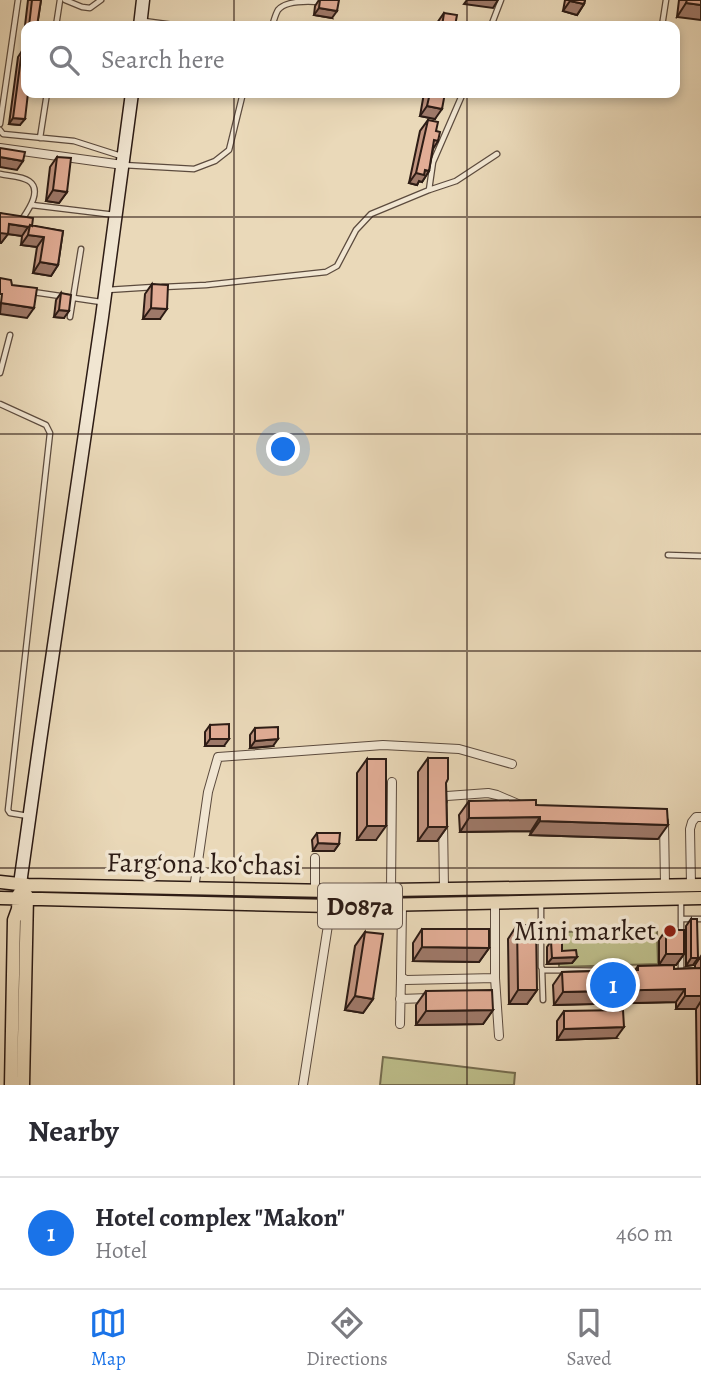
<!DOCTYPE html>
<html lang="en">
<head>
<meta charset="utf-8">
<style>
  :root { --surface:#fff; --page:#f2f2f3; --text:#2b2b33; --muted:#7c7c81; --line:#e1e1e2; --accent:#1a73e8 }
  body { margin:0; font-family:Alegreya,serif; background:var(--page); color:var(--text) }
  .you { position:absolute; left:284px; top:450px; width:24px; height:24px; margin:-18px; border:5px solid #fff; border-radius:50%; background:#1a73e8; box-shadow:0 0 0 10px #1a73e833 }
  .badge { display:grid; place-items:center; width:46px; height:46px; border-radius:50%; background:var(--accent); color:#fff; font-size:23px; font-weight:700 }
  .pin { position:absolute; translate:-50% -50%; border:4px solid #fff; box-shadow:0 2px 7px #0006 }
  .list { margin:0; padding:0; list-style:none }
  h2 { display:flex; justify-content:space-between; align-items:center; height:91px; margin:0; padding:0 28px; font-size:30px }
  h2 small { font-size:23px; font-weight:400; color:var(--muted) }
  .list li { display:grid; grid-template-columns:46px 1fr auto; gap:21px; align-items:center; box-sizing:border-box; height:112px; padding:0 28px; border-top:2px solid var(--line) }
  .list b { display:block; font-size:26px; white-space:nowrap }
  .list p { margin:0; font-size:23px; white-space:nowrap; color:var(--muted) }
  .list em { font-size:23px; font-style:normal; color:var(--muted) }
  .icon { flex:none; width:38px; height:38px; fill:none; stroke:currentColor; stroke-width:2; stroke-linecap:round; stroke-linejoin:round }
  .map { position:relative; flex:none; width:701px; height:1085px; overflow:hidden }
  .search { position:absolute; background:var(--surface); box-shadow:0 4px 10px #0003; left:21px; right:21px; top:21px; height:77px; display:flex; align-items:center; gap:18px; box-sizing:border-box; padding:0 24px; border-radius:14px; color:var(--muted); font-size:26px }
  .sheet { height:203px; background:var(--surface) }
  nav { display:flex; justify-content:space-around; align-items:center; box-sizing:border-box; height:98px; border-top:2px solid var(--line); background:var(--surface); font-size:19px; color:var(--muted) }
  nav a { display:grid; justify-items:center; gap:4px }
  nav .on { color:var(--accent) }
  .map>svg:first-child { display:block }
</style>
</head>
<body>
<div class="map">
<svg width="701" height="1085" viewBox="0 0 701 1085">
  <rect width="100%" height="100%" fill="#ead9b9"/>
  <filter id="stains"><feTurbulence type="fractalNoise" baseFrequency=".00286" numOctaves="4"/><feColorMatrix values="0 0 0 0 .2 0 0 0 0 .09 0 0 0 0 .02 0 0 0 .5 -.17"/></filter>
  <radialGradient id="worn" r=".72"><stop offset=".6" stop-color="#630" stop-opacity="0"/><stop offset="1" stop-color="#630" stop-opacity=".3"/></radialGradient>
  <path fill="#bdbe8b" stroke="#756d50" stroke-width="2" d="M657 930 658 964 559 967V932Z
    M383 1057 515 1073 514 1085H380Z"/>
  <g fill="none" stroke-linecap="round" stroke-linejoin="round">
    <g stroke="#5c4b3e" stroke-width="7">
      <path id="lane" d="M65 0 82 7 90 8 101 0
        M144 21 181 26
        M56 26 60 0
        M272 26C274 21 275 15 278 10 286 0 308 1 321 2
        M491 26 501 0
        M662 26 666 0
        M0 124 18 0
        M0 130 3 134 74 141 121 156
        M40 138 47 93
        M123 165 194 169 215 161 229 150 243 93
        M0 174C9 176 22 176 29 181 42 190 29 209 23 218L19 219
        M429 190 433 162 463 93
        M32 205 115 215
        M163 287 206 285 326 272 337 266 356 230 371 214 429 190 456 181 497 154
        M107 290 154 287
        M33 292 101 302
        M70 317 81 249
        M0 373 10 335
        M0 404 46 425 50 433 8 810 10 813 28 816
        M668 555 701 556
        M681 902V935
        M541 903V967L543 970 610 971
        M681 919H701
        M542 969 543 1000
        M679 971H681V954"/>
    </g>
    <g stroke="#5c4b3e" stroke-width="10">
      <path id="street" d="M0 148 123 165
        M443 801V797L447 796 488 793 497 795 518 804
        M443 821 444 889
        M664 821 665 885
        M315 858V891
        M691 885 690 829 692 822 696 817H701
        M194 889 208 792 218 757 383 745 459 749 512 764
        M391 890 392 782
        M402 905 401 977 406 980 495 978V903
        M495 978 499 1036
        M400 999 429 998
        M400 1024 401 977
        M303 1085 331 906"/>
    </g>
    <g stroke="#2d1c15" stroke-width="15">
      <path id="secondary" d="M140 26 143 0
        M20 884 40 741 102 317 132 93"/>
    </g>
    <g stroke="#2d1c15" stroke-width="15">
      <path id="primary" d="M0 882 28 885 331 891 701 885
        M0 898 331 906 701 898
        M11 1085 14 920 18 909 19 894
        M23 1085 27 896"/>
    </g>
    <use href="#lane" stroke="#f1e6d2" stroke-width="4.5"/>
    <use href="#street" stroke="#f1e6d2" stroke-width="8"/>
    <use href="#secondary" stroke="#f1e6d2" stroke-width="12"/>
    <use href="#primary" stroke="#ead9b9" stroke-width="12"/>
  </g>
  <path fill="#c29581" stroke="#2d1c15" stroke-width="2" d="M28 0H41L37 26H26V93L20 125 9 124 18 57 22 51Z
    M319 0 332 18 314 15 315 6Z
    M565 0H585L584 4 577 15 563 11Z
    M679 0H701L677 17Z
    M444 13 455 26H436L437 23Z
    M424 93H445L435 119 420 116Z
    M428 120 436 131 438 141 433 149 429 171 422 182 419 181 417 185 409 183 420 131Z
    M57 157 67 192 59 203 46 201 50 167Z
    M0 213 32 226 63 231 58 265 51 276 33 273 37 247 21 245 22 236 8 234 1 243H0Z
    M152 284 160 319H143L145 294Z
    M61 293 64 318 54 317 56 300Z
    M210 725 224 746H205V732Z
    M255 728 273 746 250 748V735Z
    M428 758 446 783 447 827 437 841H418V772Z
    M367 759 376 840H357V773Z
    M469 801 536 805 658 839 530 835 531 831 460 832 459 815Z
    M317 833 339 844 334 851H313L312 840Z
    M691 919 693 965 686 966V926Z
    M517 925 537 990 527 1004H509L508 939Z
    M422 929 489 948 479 962 413 961V943Z
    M666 930 684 954 676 965H659V940Z
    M365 932 373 999 363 1013 345 1010 355 946Z
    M551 941 562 951 577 957 572 963 547 964V947Z
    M701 956V1085H697L696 1009H676V1002L554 1005 553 985 562 972 635 970 638 966 674 969 695 968V965Z
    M426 991 493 1010 483 1024 416 1025V1005Z
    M564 1011 616 1038 557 1040V1021Z"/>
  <path fill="#9e7969" stroke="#2d1c15" stroke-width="2" d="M467 0H498L493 8 464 4Z
    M570 1 584 4 577 15 563 11Z
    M686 3 701 5V20L677 17Z
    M319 8 337 11 332 18 314 15Z
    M427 106 442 109 435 119 420 116Z
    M13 118 25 119 20 125 9 124Z
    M0 157 23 161 17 170 0 167Z
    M425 170 429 171 422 182 419 181 417 185 409 183 416 173Z
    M53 190 67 192 59 203 46 201Z
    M9 224 28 227 22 236 8 234 1 243H0V233Z
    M28 235 44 237 37 247 21 245Z
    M40 262 58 265 51 276 33 273Z
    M1 303 34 308 27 318 0 314Z
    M151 308 167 309 160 319H143Z
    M59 310 69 311 64 318 54 317Z
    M210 739H229L224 746H205Z
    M278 739 273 746 250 748 255 741Z
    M540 817 531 831 460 832 469 818Z
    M540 821 668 825 658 839 530 835Z
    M367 826H386L376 840H357Z
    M428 827H447L437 841H418Z
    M318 843 339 844 334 851H313Z
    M422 947 489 948 479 962 413 961Z
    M666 954H684L676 965H659Z
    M577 957 572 963 547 964 552 958Z
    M691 958H698L693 965 686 966Z
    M685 989 676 1002 554 1005 563 992Z
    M518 990H537L527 1004H509Z
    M355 996 373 999 363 1013 345 1010Z
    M685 996H701V1001L696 1009H676Z
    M493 1010 483 1024 416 1025 426 1011Z
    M624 1027 616 1038 557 1040 564 1029Z"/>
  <path fill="#e2ad96" stroke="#2d1c15" stroke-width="2" d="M32 0H41L37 26H29Z
    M320 0H339L337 11 319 8Z
    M570 0H585L584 4 570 1Z
    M687 0H701V5L686 3Z
    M444 13 457 15 455 26H442Z
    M26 44V93H28L25 119 13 118 22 50 25 51Z
    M430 93H445L442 109 427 106Z
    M428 120 438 122 436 131 440 132 438 141 434 140 429 171 425 170 424 175 416 173Z
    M0 148 25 152 23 161 0 157Z
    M57 157 71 158 67 192 53 190Z
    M0 213 33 218 32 226 30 225 29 227 9 224 8 234 0 233Z
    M30 225 63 231 58 265 40 262 44 237 28 235Z
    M0 278 11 280 12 285 37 288 34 308 1 303 2 294H0Z
    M152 284 168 285 167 309 151 308Z
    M61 293 71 295 69 311 59 310Z
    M229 724V739H210V725Z
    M278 727V739L255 741V728Z
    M428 758H448V779L446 783 447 827H428Z
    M367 759H386V826H367Z
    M534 800H536V805L667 809 668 825 540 821V817L469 818V801Z
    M317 833H340L339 844 318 843Z
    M691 919H697L698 958H691Z
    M517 925H536L537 990H518Z
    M422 929H489V948L422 947Z
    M666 930H684V954H666Z
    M365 932 383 934 373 999 355 996Z
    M551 941H562V951L576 950 577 957 552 958Z
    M674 965V969L701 968V996H685V989L563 992 562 972 638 970V966Z
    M492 990 493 1010 426 1011V991Z
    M623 1010 624 1027 564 1029V1011Z"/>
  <path fill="none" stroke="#2d1c15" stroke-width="2" stroke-opacity="0.55" d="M234 0V26M467 0V26M234 93V1085M467 93V1085M0 217H701M0 434H701M0 651H701M0 868H701"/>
  <circle fill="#8f2418" stroke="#f1e6d2" stroke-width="2.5" cx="670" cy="931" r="7"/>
  <g text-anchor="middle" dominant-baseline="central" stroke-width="7" stroke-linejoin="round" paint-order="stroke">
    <rect fill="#f1e6d2" stroke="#68594e" stroke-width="2" x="318" y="883.5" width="84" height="45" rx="5"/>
    <g font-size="26" font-weight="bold" fill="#2d1c15">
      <text x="360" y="906">D087a</text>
    </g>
    <g font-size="28" fill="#2d1c15" stroke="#f1e6d2">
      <text transform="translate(204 864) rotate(1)">Fargʻona koʻchasi</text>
    </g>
    <g font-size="28" fill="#2d1c15" stroke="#f1e6d2" text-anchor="end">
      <text x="656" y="931">Mini market</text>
    </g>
  </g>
  <rect width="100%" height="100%" filter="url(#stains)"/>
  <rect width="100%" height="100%" fill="url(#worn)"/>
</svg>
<div class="you"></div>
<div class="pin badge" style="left:613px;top:985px">1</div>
<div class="search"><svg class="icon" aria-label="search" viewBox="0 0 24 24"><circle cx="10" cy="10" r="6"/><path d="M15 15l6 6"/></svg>Search here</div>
</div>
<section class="sheet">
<h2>Nearby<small></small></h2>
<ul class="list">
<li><span class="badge">1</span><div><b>Hotel complex &quot;Makon&quot;</b><p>Hotel</p></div><em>460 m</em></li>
</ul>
</section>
<nav>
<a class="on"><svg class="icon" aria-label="map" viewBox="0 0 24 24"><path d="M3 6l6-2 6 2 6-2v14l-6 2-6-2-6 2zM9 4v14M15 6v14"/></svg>Map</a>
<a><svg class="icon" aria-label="directions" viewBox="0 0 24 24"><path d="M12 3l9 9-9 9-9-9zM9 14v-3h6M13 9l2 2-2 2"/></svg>Directions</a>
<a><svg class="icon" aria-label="saved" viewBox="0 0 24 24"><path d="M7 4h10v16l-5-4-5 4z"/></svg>Saved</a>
</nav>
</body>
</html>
